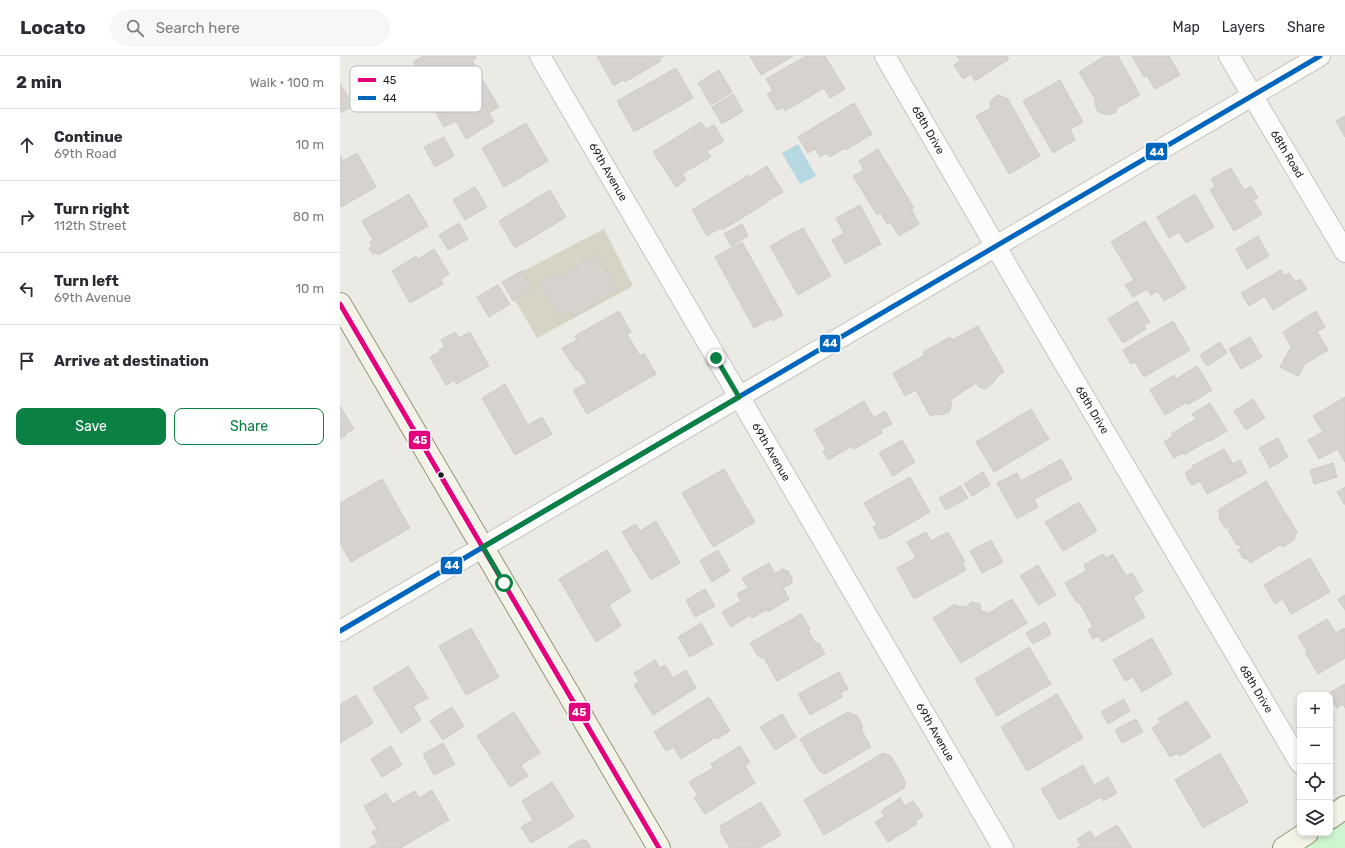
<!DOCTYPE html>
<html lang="en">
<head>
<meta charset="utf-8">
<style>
  :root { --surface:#fff; --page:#f7f7f7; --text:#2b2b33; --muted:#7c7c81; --line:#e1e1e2; --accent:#0b8043 }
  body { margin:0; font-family:Rubik,sans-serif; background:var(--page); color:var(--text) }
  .controls { position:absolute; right:12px; bottom:12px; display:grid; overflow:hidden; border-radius:8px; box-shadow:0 2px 6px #0003 }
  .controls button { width:36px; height:36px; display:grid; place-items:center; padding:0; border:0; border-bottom:1px solid var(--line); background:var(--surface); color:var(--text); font:20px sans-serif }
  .stop { position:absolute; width:12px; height:12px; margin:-9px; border:3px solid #0b8043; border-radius:50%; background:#fff }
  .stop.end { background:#0b8043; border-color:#fff; box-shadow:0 1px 4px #0008 }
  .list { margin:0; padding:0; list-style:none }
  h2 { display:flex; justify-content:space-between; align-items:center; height:52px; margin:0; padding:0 16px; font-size:17px }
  h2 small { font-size:13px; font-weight:400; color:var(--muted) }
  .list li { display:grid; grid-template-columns:26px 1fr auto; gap:12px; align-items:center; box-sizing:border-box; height:72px; padding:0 16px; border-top:1px solid var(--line) }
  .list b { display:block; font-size:15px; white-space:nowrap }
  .list p { margin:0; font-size:13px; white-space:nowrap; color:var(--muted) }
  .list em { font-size:13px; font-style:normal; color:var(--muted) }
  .actions { display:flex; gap:8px; padding:12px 16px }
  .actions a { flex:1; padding:9px 0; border:1px solid var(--accent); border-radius:8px; text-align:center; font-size:14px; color:var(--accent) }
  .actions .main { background:var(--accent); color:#fff }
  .icon { flex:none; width:22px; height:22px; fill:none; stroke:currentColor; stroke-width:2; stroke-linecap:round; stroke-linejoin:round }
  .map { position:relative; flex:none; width:1005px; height:792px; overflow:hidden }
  header { display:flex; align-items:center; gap:24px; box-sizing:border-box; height:56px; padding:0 20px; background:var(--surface); border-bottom:1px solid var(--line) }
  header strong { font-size:19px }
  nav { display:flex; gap:22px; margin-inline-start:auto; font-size:14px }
  .search { width:280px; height:36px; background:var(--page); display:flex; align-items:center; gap:10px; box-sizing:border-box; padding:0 14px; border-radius:22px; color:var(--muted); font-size:15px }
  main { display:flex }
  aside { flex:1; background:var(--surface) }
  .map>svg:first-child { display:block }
</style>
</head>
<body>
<header>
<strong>Locato</strong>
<div class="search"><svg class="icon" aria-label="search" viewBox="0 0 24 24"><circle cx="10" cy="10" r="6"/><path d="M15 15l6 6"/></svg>Search here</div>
<nav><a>Map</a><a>Layers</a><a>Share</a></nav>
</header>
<main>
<aside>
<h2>2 min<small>Walk · 100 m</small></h2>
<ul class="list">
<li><svg class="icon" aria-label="ahead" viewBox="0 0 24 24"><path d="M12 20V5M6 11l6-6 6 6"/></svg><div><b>Continue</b><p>69th Road</p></div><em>10 m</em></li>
<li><svg class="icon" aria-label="right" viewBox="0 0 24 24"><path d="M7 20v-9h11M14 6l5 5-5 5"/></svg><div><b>Turn right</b><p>112th Street</p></div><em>80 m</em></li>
<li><svg class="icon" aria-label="left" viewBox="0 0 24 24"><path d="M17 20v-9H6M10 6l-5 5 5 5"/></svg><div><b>Turn left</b><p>69th Avenue</p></div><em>10 m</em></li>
<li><svg class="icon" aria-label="arrive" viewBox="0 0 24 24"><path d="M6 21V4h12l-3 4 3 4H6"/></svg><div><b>Arrive at destination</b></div></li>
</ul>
<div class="actions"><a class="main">Save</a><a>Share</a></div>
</aside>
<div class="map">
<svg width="1005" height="792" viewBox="0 0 1005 792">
  <rect width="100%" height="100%" fill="#eceae4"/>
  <path fill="#d6d5c5" d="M264 173 293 230 197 282 164 225Z"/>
  <path fill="#cff6d0" d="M1005 751V792H944L967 777H990V762Z"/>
  <path fill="#b5d8e3" d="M458 88 476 120 460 128 442 97Z"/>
  <path fill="#d6d3cf" stroke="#cfcbc5" d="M84 0H135L136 2 132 4 139 15 94 42 73 6Z
    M257 0H324L319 3 321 5 285 26 283 24 274 30Z
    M410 0H453L421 19Z
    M466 0H485L505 33 490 42 484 32 445 55 443 51 437 54 427 38 433 35 426 23Z
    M617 0H667L669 3 635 25 631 18 623 23 614 9 620 5Z
    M765 0H778L800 39 777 52 775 57 767 59 758 56 755 48V43L739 16Z
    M792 0H829L840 19 815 33 807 19 804 21Z
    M336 12 353 42 294 76 277 45Z
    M379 14 392 36 371 49 358 27Z
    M142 23 159 51 149 57 154 66 126 83 116 65 104 71 93 52 105 45 104 43 131 27 133 29Z
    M720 24 743 66 730 73 735 84 713 97 683 45Z
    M0 28 13 50 0 57Z
    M393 38 403 55 382 68 372 51Z
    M659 39 668 43 700 100 669 118 636 60 651 52 650 46 653 42Z
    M514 47 532 78 506 94 505 92 490 101 487 97 480 101 475 93 468 97 458 81Z
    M1005 60V81L996 65Z
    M361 66 366 73 374 69 384 85 367 95 371 101 342 118 346 124 336 131 313 96Z
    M186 67 208 105 164 131 142 92Z
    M104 81 114 100 95 111 84 91Z
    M538 93 574 152 571 153 579 168 559 180 550 166 547 168 541 157 537 159 513 120 524 114 519 105Z
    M17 97 36 131 1 151 0 148V99L3 105Z
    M427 110 443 136 426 146V147L382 174 381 171 367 180 352 154 409 119 410 121Z
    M891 112 904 134 911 130 918 142 913 144 922 158 894 175 870 134 875 131 871 123Z
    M135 131 147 151 125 164 113 144Z
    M210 134 226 161 175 192 159 165Z
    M69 138 88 170 38 199 36 196 33 198 29 192 32 190 30 186 33 184 22 165Z
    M855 138 874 171 846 187 839 176 829 182 817 161Z
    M520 149 541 188 505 208 492 184 504 177 496 162Z
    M805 165 846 232 824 245 818 235 811 239 807 233 793 241 785 229 794 224 771 186Z
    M119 167 128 183 108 194 99 179Z
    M402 168 408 180 391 190 384 178Z
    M463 172 491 220 458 239 430 190Z
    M918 180 929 200 907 213 896 193Z
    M402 186 443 259 433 265 432 262 414 272 375 201Z
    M94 193 109 218 101 223 103 228 70 247 52 215 76 200 78 203Z
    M257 198 278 235 233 261 230 255 220 261 199 227 214 218 216 222Z
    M941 214 944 220 949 217 955 226 960 223 967 233 933 254 925 240 909 250 901 237Z
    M182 215 192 233 173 245 162 226Z
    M158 229 170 248 149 261 137 241Z
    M797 245 810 266 804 269 806 273 783 287 768 263Z
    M279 255 291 276 287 278 300 300 304 297 316 318 247 358 233 334 247 327 238 313 236 314 222 292 237 284 235 280Z
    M976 255 985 271 977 276 988 294 965 308 958 320 940 311 951 291 943 276Z
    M833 265 850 294 804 321 795 306 791 308 783 294Z
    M638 270 664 316 656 322 653 327 645 333 639 331 636 327 610 344 612 349 609 356 601 359 596 358 590 360 576 334 565 340 553 317 585 299 583 296 610 281 612 284Z
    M115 276 119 282 130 276 149 310 116 328 115 324 106 329 90 301 100 296 99 294 105 291 101 284Z
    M910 281 922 301 901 313 889 293Z
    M880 286 887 297 867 310 860 299Z
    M857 310 872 334 848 349 847 346 825 359 810 334 834 319 836 323Z
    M165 328 188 369 202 361 212 378 175 399 142 342Z
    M1005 341V406L997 393 979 403 968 384 983 376 973 360Z
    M913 343 925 362 906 374 894 355Z
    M524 345 534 362 545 355 552 368 540 374 542 377 514 393 512 390 488 404 483 395 486 393 474 374Z
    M870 347 887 375 870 385 869 384 844 399 842 397 834 402 824 386 833 380 831 378 856 363 852 358Z
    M0 350 14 373 5 378 6 379 0 383Z
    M691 353 709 383 654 416 636 386Z
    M938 382 948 401 930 412 919 392Z
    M562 384 575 406 553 420 539 397Z
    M884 393 893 408 900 404 907 417 867 438 860 425 853 429 850 427 846 420V416L854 412 852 410Z
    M721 403 732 423 694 443 698 451 677 463 657 427 677 417 681 425Z
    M993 407 997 421 974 428 970 414Z
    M384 413 415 466 373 491 342 437Z
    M643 416 650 429 632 440 624 428Z
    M570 421 590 456 545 482V481L540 483 533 471 537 469 524 447Z
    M42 423 70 472 11 506 0 487V447Z
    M926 425 957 476 954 484 943 491 940 489 910 507 908 503 903 502 898 494 901 492 899 488 897 489 888 475 891 473 890 472H885L879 461 880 457 878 454Z
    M621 430 628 442 606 454 599 442Z
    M1005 431V448H1004L997 436Z
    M739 446 757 475 723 495 705 466Z
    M316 465 340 507 311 524 282 476 296 468 300 475Z
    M586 476 591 485 608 476 625 506 622 508 626 514 574 543 557 512 576 502 567 486Z
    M651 484 663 506 642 517 630 495Z
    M267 494 291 535 269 549 281 570 256 586 219 523Z
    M378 494 390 515 372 526 360 505Z
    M763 498 766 502 773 498 786 520 792 517 803 535 793 541 805 561 762 586 759 580 753 583 748 574 753 571 739 546 737 547 725 527 746 515 744 509Z
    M970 502 990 536 951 558 943 543 935 548 924 529Z
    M429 507 435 518 442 513 448 515 452 522V527L443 532 449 543 428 556 426 554 412 562 410 559 391 571 382 556 401 545 397 538 408 532 402 522Z
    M698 509 704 519 686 529 680 520Z
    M704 519 716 539 698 549 686 529Z
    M365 533 375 550 355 561 346 544Z
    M1005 539V554L998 543Z
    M672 543 687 567 621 607 593 562 615 548 617 550 626 551 631 546 640 548 641 555 649 557Z
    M461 558 470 573 468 574 476 588 478 586 485 598 437 625 424 602 418 600 410 587Z
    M987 563 996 577 1004 572 1005 574V602L978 618 965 596 967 595 958 580Z
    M705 566 711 578 693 588 686 577Z
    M361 567 373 588 350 601 338 581Z
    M131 572 159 621 126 639 99 590Z
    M812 582 832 618 802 636 793 621 785 625 773 604Z
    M689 591 711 628 657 660 635 623Z
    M315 604 320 612 325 609 333 622 346 614 356 632 313 659 294 629 299 625 294 617Z
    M68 610 88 642 73 650 81 664 61 677 33 632Z
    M499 616 508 633 500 637 502 641 470 659 458 638Z
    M1005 628V652L1003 648 997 652 989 637Z
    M717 638 743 682 687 715 661 671Z
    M16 639 33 667 0 687V649Z
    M369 641 390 675 377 683 376 681 341 703 334 691 326 695 314 676Z
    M784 643 790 655 768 668 761 656Z
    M847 645 871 681 840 700 838 697 830 701 812 672 821 666 818 663Z
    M112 651 124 670 103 684 90 665Z
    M174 656 200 697 181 709 188 720 170 731 137 680Z
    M508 656 517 660 522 668V675L531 691 485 718 479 715 460 683Z
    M442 658 456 681 435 694 420 671Z
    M796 663 803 676 782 687 775 674Z
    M103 687 115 708 94 719 83 698Z
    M51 690 62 709 42 721 31 703Z
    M400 690 410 706 405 710 415 727 365 758 354 742 358 740 349 726 373 712 371 708Z
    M543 697 551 700 565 725 564 732 484 779 464 744Z
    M880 697 908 746 863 772 835 724Z
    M743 709 754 729 768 721 777 737 763 745 761 741 719 764 701 733Z
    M212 726 234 761 191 787 181 771 193 764 182 745Z
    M92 734 109 764 60 792H29L38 787 32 776 37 773 24 750 46 737 52 748 75 735 79 742Z
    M560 742 565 750 573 745 583 760 575 765 577 768 548 786 535 766 545 760 541 755Z
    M421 746 441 779 419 792H390L380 775 382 774 380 770Z
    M777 769 792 792H737L741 790 737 783 750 775 755 782Z
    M242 783 244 785 246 784 251 792H227Z"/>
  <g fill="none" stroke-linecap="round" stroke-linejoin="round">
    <g stroke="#c4c4c1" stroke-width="22">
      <path id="street" d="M200 0 663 792
        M545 0 677 227 960 707
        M889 0 1005 196
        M0 575 980 0"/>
    </g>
    <g stroke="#93957c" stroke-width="24">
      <path id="secondary" d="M0 248 319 792
        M990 762 1005 751
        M944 792 967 777"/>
    </g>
    <use href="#street" stroke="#fcfcfb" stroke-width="20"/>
    <use href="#secondary" stroke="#f3f3e8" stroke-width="22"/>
    <g stroke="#fff" stroke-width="8">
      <path id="bus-1" d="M0 248 319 792"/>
    </g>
    <g stroke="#fff" stroke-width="8">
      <path id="bus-2" d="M0 575 980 0"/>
    </g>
    <use href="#bus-1" stroke="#e5007d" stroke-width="5"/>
    <use href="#bus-2" stroke="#0065bd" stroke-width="5"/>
  </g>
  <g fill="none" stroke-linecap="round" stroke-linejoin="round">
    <path stroke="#0b8043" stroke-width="5" d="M164 527 143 491 399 341 376 302"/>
  </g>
  <circle fill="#1d1d1d" stroke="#fff" stroke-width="1.5" cx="101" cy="419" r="3.5"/>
  <g text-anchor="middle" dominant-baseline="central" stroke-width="3" stroke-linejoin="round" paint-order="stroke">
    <g font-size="11" fill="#1d1d1d" stroke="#fff">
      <text transform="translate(588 74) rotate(60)">68th Drive</text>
      <text transform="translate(947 98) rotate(59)">68th Road</text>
      <text transform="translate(268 116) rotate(60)">69th Avenue</text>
      <text transform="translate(752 354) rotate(59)">68th Drive</text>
      <text transform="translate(431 396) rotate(60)">69th Avenue</text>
      <text transform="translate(916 633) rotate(59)">68th Drive</text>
      <text transform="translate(595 676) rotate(60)">69th Avenue</text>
    </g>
  </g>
  <rect x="10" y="10" width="132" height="46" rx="6" fill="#fff" stroke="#bbb" stroke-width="1"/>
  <rect x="18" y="22" width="18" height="4" fill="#e5007d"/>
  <rect x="18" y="40" width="18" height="4" fill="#0065bd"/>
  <g font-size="11" fill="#1d1d1d">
    <text x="43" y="28">45</text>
    <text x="43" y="46">44</text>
  </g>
  <g stroke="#fff" stroke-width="1.5">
    <rect x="805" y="86" width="23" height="19" rx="4" fill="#0065bd"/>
    <rect x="479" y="278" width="22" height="19" rx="4" fill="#0065bd"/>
    <rect x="68" y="374" width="23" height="20" rx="4" fill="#e5007d"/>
    <rect x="100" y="500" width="23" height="19" rx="4" fill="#0065bd"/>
    <rect x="228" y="646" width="23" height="20" rx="4" fill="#e5007d"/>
  </g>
  <g font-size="11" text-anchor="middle" font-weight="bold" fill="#fff">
    <text x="817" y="100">44</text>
    <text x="490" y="291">44</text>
    <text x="80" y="388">45</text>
    <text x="112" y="513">44</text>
    <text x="239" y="660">45</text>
  </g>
</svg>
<div class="controls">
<button>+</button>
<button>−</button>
<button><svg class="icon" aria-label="locate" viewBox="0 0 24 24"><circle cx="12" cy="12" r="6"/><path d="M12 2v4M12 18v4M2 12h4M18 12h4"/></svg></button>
<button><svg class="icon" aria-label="layers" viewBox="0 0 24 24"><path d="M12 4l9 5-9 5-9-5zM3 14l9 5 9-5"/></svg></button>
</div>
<div class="stop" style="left:164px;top:527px"></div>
<div class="stop end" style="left:376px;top:302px"></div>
</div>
</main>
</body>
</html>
